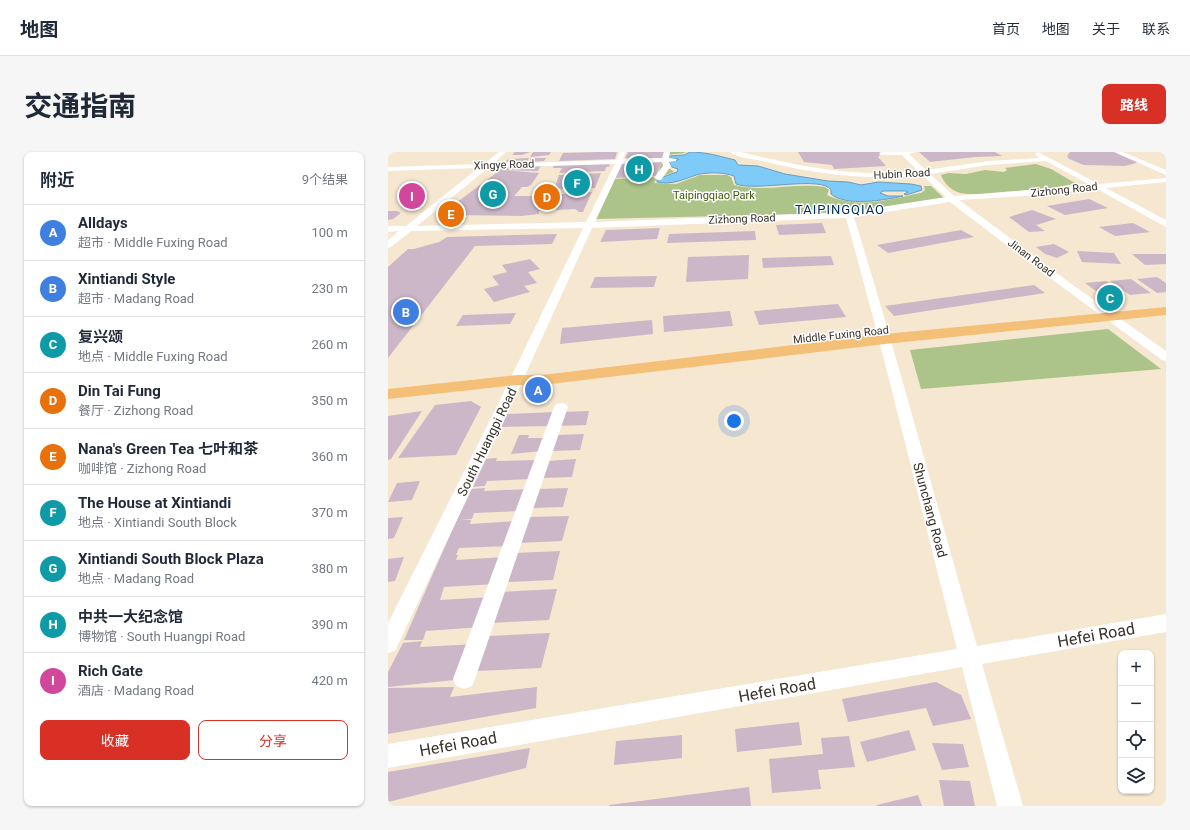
<!DOCTYPE html>
<html lang="zh">
<head>
<meta charset="utf-8">
<style>
  :root { --surface:#fff; --page:#f6f6f7; --text:#1f2937; --muted:#747a83; --line:#e0e1e3; --accent:#d93025 }
  body { margin:0; font-family:Roboto,"Noto Sans SC",sans-serif; background:var(--page); color:var(--text) }
  .controls { position:absolute; right:12px; bottom:12px; display:grid; overflow:hidden; border-radius:8px; box-shadow:0 1px 3px #0004 }
  .controls button { width:36px; height:36px; display:grid; place-items:center; padding:0; border:0; border-bottom:1px solid var(--line); background:var(--surface); color:var(--text); font:20px sans-serif }
  .you { position:absolute; left:346px; top:269px; width:14px; height:14px; margin:-10px; border:3px solid #fff; border-radius:50%; background:#1a73e8; box-shadow:0 0 0 6px #1a73e833 }
  .badge { display:grid; place-items:center; width:26px; height:26px; border-radius:50%; background:var(--accent); color:#fff; font-size:13px; font-weight:700 }
  .pin { position:absolute; translate:-50% -50%; border:2px solid #fff; box-shadow:0 1px 4px #0006 }
  .list { margin:0; padding:0; list-style:none }
  h2 { display:flex; justify-content:space-between; align-items:center; height:52px; margin:0; padding:0 16px; font-size:17px }
  h2 small { font-size:13px; font-weight:400; color:var(--muted) }
  .list li { display:grid; grid-template-columns:26px 1fr auto; gap:12px; align-items:center; box-sizing:border-box; height:56px; padding:0 16px; border-top:1px solid var(--line) }
  .list b { display:block; font-size:15px; white-space:nowrap }
  .list p { margin:0; font-size:13px; white-space:nowrap; color:var(--muted) }
  .list em { font-size:13px; font-style:normal; color:var(--muted) }
  .actions { display:flex; gap:8px; padding:12px 16px }
  .actions a { flex:1; padding:9px 0; border:1px solid var(--accent); border-radius:8px; text-align:center; font-size:14px; color:var(--accent) }
  .actions .main { background:var(--accent); color:#fff }
  .icon { flex:none; width:22px; height:22px; fill:none; stroke:currentColor; stroke-width:2; stroke-linecap:round; stroke-linejoin:round }
  .map { position:relative; flex:none; width:778px; height:654px; overflow:hidden; border-radius:8px }
  header { display:flex; align-items:center; gap:24px; box-sizing:border-box; height:56px; padding:0 20px; background:var(--surface); border-bottom:1px solid var(--line) }
  header strong { font-size:19px }
  nav { display:flex; gap:22px; margin-inline-start:auto; font-size:14px }
  .intro { display:flex; align-items:center; justify-content:space-between; box-sizing:border-box; height:96px; padding:0 24px }
  h1 { margin:0; font-size:28px }
  .button { padding:10px 18px; border-radius:8px; background:var(--accent); color:#fff; font-size:14px; font-weight:700 }
  main { display:flex; gap:24px; padding:0 24px }
  aside { flex:1; background:var(--surface); border-radius:8px; box-shadow:0 1px 3px #0004 }
  .map>svg:first-child { display:block }
</style>
</head>
<body>
<header>
<strong>地图</strong>
<nav><a>首页</a><a>地图</a><a>关于</a><a>联系</a></nav>
</header>
<div class="intro"><h1>交通指南</h1><a class="button">路线</a></div>
<main>
<aside>
<h2>附近<small>9个结果</small></h2>
<ul class="list">
<li><span class="badge" style="background:#3f7fe0">A</span><div><b>Alldays</b><p>超市 · Middle Fuxing Road</p></div><em>100 m</em></li>
<li><span class="badge" style="background:#3f7fe0">B</span><div><b>Xintiandi Style</b><p>超市 · Madang Road</p></div><em>230 m</em></li>
<li><span class="badge" style="background:#0f9aa8">C</span><div><b>复兴颂</b><p>地点 · Middle Fuxing Road</p></div><em>260 m</em></li>
<li><span class="badge" style="background:#e8710a">D</span><div><b>Din Tai Fung</b><p>餐厅 · Zizhong Road</p></div><em>350 m</em></li>
<li><span class="badge" style="background:#e8710a">E</span><div><b>Nana's Green Tea 七叶和茶</b><p>咖啡馆 · Zizhong Road</p></div><em>360 m</em></li>
<li><span class="badge" style="background:#0f9aa8">F</span><div><b>The House at Xintiandi</b><p>地点 · Xintiandi South Block</p></div><em>370 m</em></li>
<li><span class="badge" style="background:#0f9aa8">G</span><div><b>Xintiandi South Block Plaza</b><p>地点 · Madang Road</p></div><em>380 m</em></li>
<li><span class="badge" style="background:#0f9aa8">H</span><div><b>中共一大纪念馆</b><p>博物馆 · South Huangpi Road</p></div><em>390 m</em></li>
<li><span class="badge" style="background:#d1479c">I</span><div><b>Rich Gate</b><p>酒店 · Madang Road</p></div><em>420 m</em></li>
</ul>
<div class="actions"><a class="main">收藏</a><a>分享</a></div>
</aside>
<div class="map">
<svg width="778" height="654" viewBox="0 0 778 654">
  <rect width="100%" height="100%" fill="#f5e7d0"/>
  <path fill="#acc389" d="M277 0H298C292 3 284 1 277 4L281 16 286 20 269 26 266 31 288 32 312 23H339L343 25 346 33C376 41 407 30 437 35L441 38 439 43C461 54 486 51 509 46 517 45 524 42 533 41L537 38 536 34H543L556 46 459 61 207 67 225 27 269 25Z
    M648 12 663 17 687 31C671 37 581 48 567 39 561 36 555 29 553 23L560 21 578 22 597 18 616 20 619 18 617 16Z
    M720 177 773 217 533 237 522 198Z"/>
  <path fill="#7ecbf9" stroke="#699dbb" d="M302 0C318 0 331 4 347 8L350 13 370 14 397 22 440 29 460 30 473 33 490 30 523 32 533 34 534 38 518 43 516 42 520 40 518 39H495L492 41 500 44H515C497 48 458 55 443 42V38C434 23 368 40 348 32L346 24C335 20 319 20 308 23 294 28 284 33 269 30V27L289 20 290 17 284 15 281 10 290 8 291 7 280 6 281 4 296 3Z"/>
  <path fill="#ccb7c8" d="M127 0H142L134 3H124Z
    M145 0H163L161 3 142 5Z
    M211 0H229L227 7 171 9 175 1Z
    M240 0H276L274 6H237Z
    M410 0H491L494 2 490 5 498 14 446 17 444 13 416 10Z
    M531 0H607L614 4 587 5 542 10Z
    M682 0H727L750 9 748 11 737 14 696 13 681 7 679 4Z
    M141 6 139 10H117L120 7Z
    M143 6H158L156 9 141 10Z
    M222 10 221 15H218L217 19 171 21 174 16H165L166 13Z
    M233 10H274L268 24 226 26Z
    M153 13 150 19 112 18 115 14Z
    M112 18 151 21 143 33 139 35H134L126 44H146L204 40 195 60H191L187 57 151 59V62L134 64 63 63 54 65 52 63Z
    M213 21 207 36 166 37 171 23Z
    M701 47 720 56 677 63 659 54Z
    M644 58 668 67 648 73 657 79 641 80 621 65Z
    M0 59H9L13 61 5 67 0 68Z
    M434 71 438 81 391 83 388 73Z
    M745 71 762 80 727 84 711 75Z
    M272 76 269 87 212 90 218 78Z
    M573 78 586 85 500 101 489 93Z
    M367 79 368 88 279 91 281 82Z
    M169 82 164 92 87 94 0 206V115L20 97H26L51 90 59 85Z
    M666 92 681 100 669 106 657 102 648 95Z
    M689 99 726 101 733 112 694 110Z
    M744 102H778V112L757 113Z
    M361 103 360 127 298 130 300 105Z
    M443 104 446 113 375 116 374 106Z
    M142 107 152 117 140 120 149 131 136 134 142 140 106 150 96 137 111 133 104 124 119 120 114 113Z
    M269 124 266 135 202 136 207 125Z
    M769 125 778 131V140L769 141 749 127Z
    M743 127 763 141 742 143 722 129Z
    M718 129 737 143 716 145 697 131Z
    M646 133 657 141 506 164 497 154Z
    M450 152 458 165 371 173 366 159Z
    M342 159 345 174 276 180 275 164Z
    M128 161 122 172 68 174 75 163Z
    M264 168 265 182 172 192 174 176Z
    M83 249 93 255 68 303 10 306 47 253Z
    M34 259 3 307 0 308V264Z
    M201 259 198 273 171 274 175 260Z
    M167 260 163 274 112 275 118 262Z
    M196 282 192 298 164 299 169 283Z
    M131 283H141L140 286H159L154 299 123 302Z
    M109 306 108 309 149 308 143 327 99 329 97 334 83 335 95 307Z
    M188 307 184 325 154 326 160 309Z
    M32 329 24 348 0 350 9 331Z
    M97 336 96 339 140 337 132 359 86 361 84 367 72 368H83L82 372 128 369 120 394 71 396 68 403H70L68 408 117 405 108 432 56 435 52 448 104 445 94 475 38 479 35 488H16L82 337Z
    M180 336 175 355 144 356 151 337Z
    M181 364 174 389 130 391 139 365Z
    M15 365 6 386 0 387V366Z
    M172 399 165 428 117 430 127 401Z
    M16 405 7 429 0 430V407Z
    M169 437 161 468 102 471 112 440Z
    M162 481 153 516 89 519 101 484Z
    M34 489 32 495 88 492 76 527 0 535V520L15 491Z
    M548 530 573 543 583 567 545 574 538 556 460 570 454 547Z
    M66 535 62 545 149 535 148 556 0 582V536Z
    M411 570 414 593 349 600 347 577Z
    M521 578 528 598 479 610 472 590Z
    M294 583V606L226 613 228 589Z
    M461 584 467 615 430 618 433 637 384 641 381 607 435 602 433 586Z
    M544 591 575 592 581 615 554 618Z
    M142 596 138 616 0 650V620Z
    M551 628 582 629 587 654H556Z
    M361 635 363 654H221V653Z
    M530 643 534 654H489V653Z"/>
  <g fill="none" stroke-linecap="round" stroke-linejoin="round">
    <path fill="#fff" fill-rule="evenodd" d="M111 0H118L105 12 228 8 232 0H238L235 7 274 6 276 0H282L281 6 288 7V9L281 10 283 14 273 28H270L266 26 275 14 274 10 234 12 207 70 461 60 558 45 534 23C479 29 427 22 374 9 364 7 349 6 342 0H353C414 15 468 26 530 19L514 3H492L491 2 494 0H528L521 2 538 18 601 9 651 6 647 2 650 0 711 32 778 26V30L718 36 778 68V75L709 37 638 44 571 48 678 128 778 199V209L774 208 670 132 562 50 466 65C510 207 548 351 589 494L778 462V480L594 512 635 654H609L574 515 0 616V592L569 497C532 353 498 209 458 66L204 76 124 252 7 499 0 501V471L110 252 195 76 23 79 3 95 0 96V88L11 79 0 80V74H18L90 16 0 19V15L96 12ZM658 9 702 33 566 44 542 22 601 13ZM227 12 198 70 29 74 100 16Z
      M726 0H735L778 18V23Z
      M173 251 178 252 180 255 87 527 84 534 76 537 68 534 65 527 166 255 168 252Z"/>
    <path fill="#f4c078" fill-rule="evenodd" d="M778 155V163L497 192 154 233H129L0 247V237L129 223H154L497 182Z"/>
  </g>
  <g text-anchor="middle" dominant-baseline="central" stroke-width="3" stroke-linejoin="round" paint-order="stroke">
    <g font-size="11" fill="#373129" stroke="#fff">
      <text transform="translate(116 13) rotate(-2)">Xingye Road</text>
      <text transform="translate(514 22) rotate(-3)">Hubin Road</text>
      <text transform="translate(676 38) rotate(-6)">Zizhong Road</text>
      <text transform="translate(354 67) rotate(-2)">Zizhong Road</text>
      <text transform="translate(643 106) rotate(37)">Jinan Road</text>
      <text transform="translate(453 183) rotate(-6)">Middle Fuxing Road</text>
    </g>
    <g font-size="11" fill="#3f5704" stroke="#fff">
      <text x="326" y="43">Taipingqiao Park</text>
    </g>
    <g font-size="13" letter-spacing="1" fill="#003061" stroke="#fff">
      <text x="452" y="57">TAIPINGQIAO</text>
    </g>
    <g font-size="13" fill="#373129" stroke="#fff">
      <text transform="translate(99 290) rotate(-64)">South Huangpi Road</text>
      <text transform="translate(542 358) rotate(75)">Shunchang Road</text>
    </g>
    <g font-size="16" fill="#373129" stroke="#fff">
      <text transform="translate(708 483) rotate(-10)">Hefei Road</text>
      <text transform="translate(389 538) rotate(-10)">Hefei Road</text>
      <text transform="translate(70 592) rotate(-10)">Hefei Road</text>
    </g>
  </g>
</svg>
<div class="controls">
<button>+</button>
<button>−</button>
<button><svg class="icon" aria-label="locate" viewBox="0 0 24 24"><circle cx="12" cy="12" r="6"/><path d="M12 2v4M12 18v4M2 12h4M18 12h4"/></svg></button>
<button><svg class="icon" aria-label="layers" viewBox="0 0 24 24"><path d="M12 4l9 5-9 5-9-5zM3 14l9 5 9-5"/></svg></button>
</div>
<div class="you"></div>
<div class="pin badge" style="left:150px;top:238px;background:#3f7fe0">A</div>
<div class="pin badge" style="left:18px;top:160px;background:#3f7fe0">B</div>
<div class="pin badge" style="left:722px;top:146px;background:#0f9aa8">C</div>
<div class="pin badge" style="left:159px;top:45px;background:#e8710a">D</div>
<div class="pin badge" style="left:63px;top:62px;background:#e8710a">E</div>
<div class="pin badge" style="left:189px;top:31px;background:#0f9aa8">F</div>
<div class="pin badge" style="left:105px;top:42px;background:#0f9aa8">G</div>
<div class="pin badge" style="left:251px;top:17px;background:#0f9aa8">H</div>
<div class="pin badge" style="left:24px;top:44px;background:#d1479c">I</div>
</div>
</main>
</body>
</html>
